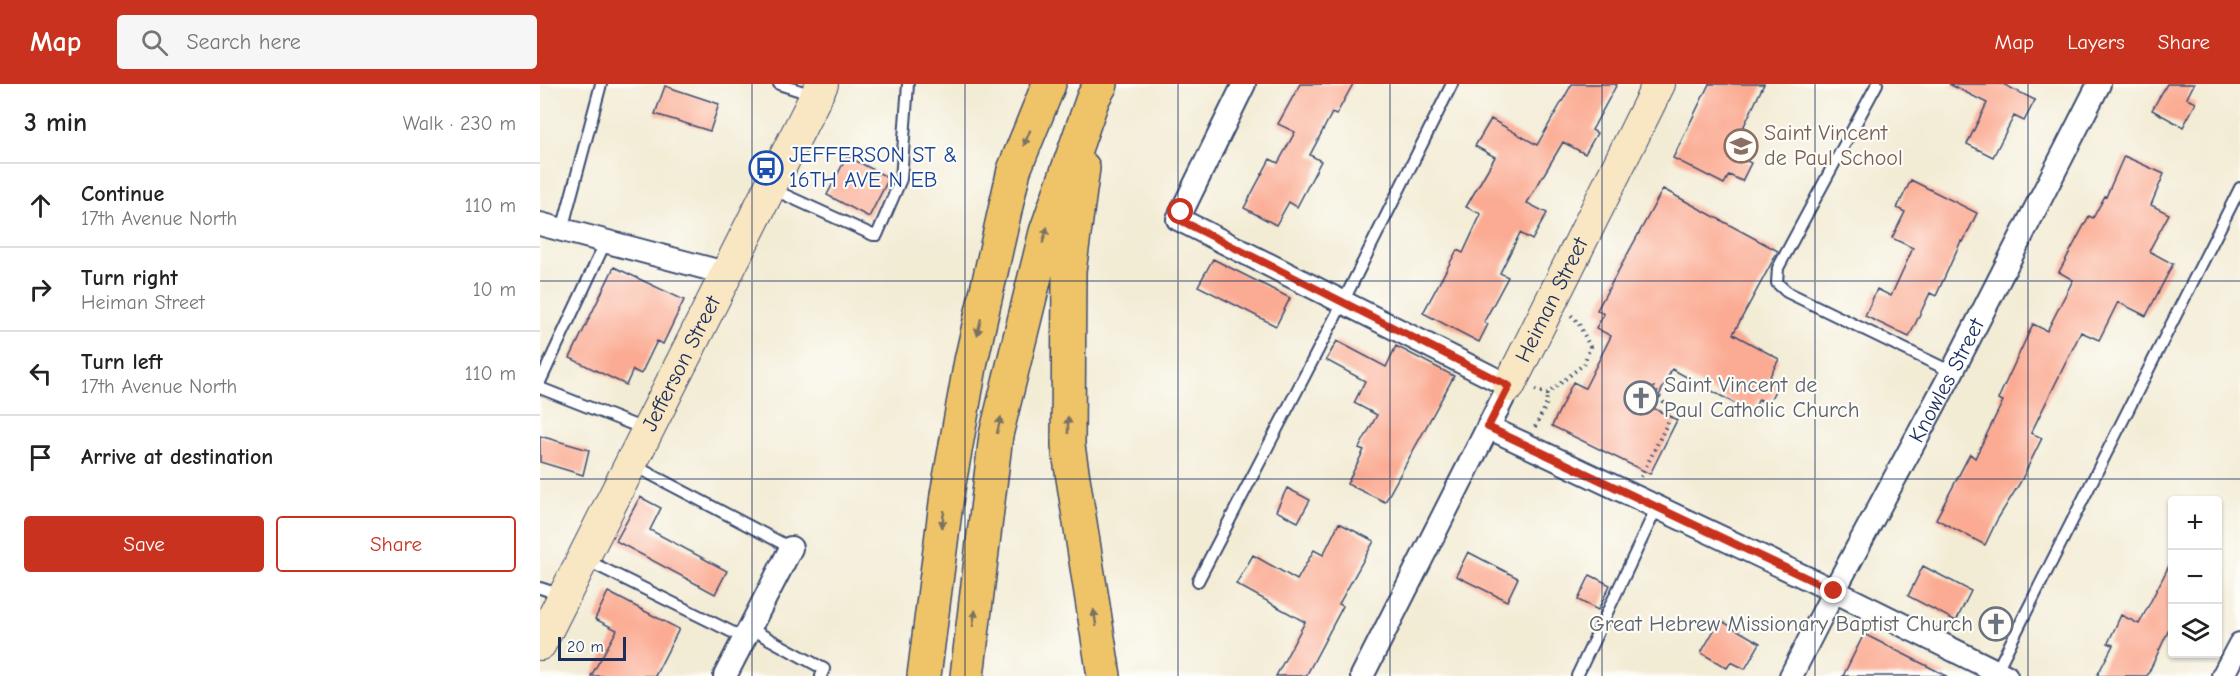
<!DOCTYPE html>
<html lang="en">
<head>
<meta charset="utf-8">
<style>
  :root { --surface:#fff; --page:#f6f6f6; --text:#222; --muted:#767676; --line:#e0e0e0; --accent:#c8321e }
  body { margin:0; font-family:"Comic Neue",sans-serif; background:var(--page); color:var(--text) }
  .controls { position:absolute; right:18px; bottom:18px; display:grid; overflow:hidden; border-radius:6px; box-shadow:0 2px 4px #0004 }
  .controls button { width:54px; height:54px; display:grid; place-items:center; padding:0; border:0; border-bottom:2px solid var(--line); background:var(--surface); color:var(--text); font:30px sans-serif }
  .scale { position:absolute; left:18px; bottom:15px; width:68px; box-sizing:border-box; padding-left:6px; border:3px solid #1b2f5e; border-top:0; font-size:16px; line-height:21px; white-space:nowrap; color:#1b2f5e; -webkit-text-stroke:4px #fdfcf7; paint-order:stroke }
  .stop { position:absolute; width:18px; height:18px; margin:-14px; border:4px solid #c8321e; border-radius:50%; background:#fff }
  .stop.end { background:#c8321e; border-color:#fff; box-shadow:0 2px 6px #0008 }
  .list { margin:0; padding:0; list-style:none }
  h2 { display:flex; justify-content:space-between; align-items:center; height:78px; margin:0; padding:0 24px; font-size:26px }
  h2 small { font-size:20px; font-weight:400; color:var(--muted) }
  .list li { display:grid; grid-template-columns:39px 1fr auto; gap:18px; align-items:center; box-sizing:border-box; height:84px; padding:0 24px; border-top:2px solid var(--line) }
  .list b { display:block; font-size:22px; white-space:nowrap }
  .list p { margin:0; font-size:20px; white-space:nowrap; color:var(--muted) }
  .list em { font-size:20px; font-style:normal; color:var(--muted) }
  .actions { display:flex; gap:12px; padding:18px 24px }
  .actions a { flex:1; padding:14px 0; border:2px solid var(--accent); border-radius:6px; text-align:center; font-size:21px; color:var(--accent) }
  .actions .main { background:var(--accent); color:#fff }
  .icon { flex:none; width:33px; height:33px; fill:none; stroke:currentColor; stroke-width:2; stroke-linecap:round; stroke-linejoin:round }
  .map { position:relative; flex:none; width:1700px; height:592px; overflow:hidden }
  header { display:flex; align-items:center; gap:36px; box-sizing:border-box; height:84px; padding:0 30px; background:var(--accent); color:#fff }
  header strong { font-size:28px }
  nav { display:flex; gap:33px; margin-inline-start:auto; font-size:21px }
  .search { width:420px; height:54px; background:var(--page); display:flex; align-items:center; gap:15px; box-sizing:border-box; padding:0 21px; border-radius:6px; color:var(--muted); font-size:22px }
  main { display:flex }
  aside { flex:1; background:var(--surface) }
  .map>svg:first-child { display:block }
</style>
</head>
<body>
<header>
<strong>Map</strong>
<div class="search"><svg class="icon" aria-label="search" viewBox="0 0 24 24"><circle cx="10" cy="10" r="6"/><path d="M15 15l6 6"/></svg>Search here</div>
<nav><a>Map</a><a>Layers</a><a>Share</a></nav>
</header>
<main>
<aside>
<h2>3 min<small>Walk · 230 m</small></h2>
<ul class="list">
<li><svg class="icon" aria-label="ahead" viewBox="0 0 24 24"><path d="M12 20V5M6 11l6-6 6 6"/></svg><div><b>Continue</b><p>17th Avenue North</p></div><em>110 m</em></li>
<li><svg class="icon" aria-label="right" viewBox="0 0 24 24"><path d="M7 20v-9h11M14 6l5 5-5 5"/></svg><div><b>Turn right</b><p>Heiman Street</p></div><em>10 m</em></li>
<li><svg class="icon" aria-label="left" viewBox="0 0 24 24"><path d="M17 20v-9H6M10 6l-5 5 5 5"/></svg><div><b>Turn left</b><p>17th Avenue North</p></div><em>110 m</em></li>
<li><svg class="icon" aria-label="arrive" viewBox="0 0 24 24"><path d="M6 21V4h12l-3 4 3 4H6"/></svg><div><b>Arrive at destination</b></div></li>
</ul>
<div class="actions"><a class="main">Save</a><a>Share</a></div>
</aside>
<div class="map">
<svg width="1700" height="592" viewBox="0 0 1700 592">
  <rect width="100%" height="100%" fill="#fdfcf7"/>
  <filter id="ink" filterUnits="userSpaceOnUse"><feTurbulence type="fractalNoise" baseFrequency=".0167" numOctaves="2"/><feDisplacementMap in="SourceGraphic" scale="12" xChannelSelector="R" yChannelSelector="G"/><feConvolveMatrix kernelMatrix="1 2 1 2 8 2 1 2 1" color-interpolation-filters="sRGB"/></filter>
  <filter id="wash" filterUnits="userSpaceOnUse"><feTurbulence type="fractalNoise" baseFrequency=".008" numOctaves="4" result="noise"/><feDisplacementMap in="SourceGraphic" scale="24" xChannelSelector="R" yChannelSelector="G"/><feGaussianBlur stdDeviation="1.35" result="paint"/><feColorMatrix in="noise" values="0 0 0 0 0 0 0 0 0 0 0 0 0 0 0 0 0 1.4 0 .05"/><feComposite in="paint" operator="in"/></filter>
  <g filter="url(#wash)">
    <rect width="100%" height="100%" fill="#f3ecd5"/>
    <g id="blocks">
      <path fill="#fbab93" d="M760 0H813L796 31 792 29 770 71 781 77 757 123 749 118 736 141 704 124 730 75 738 79 755 48 738 40Z
        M1032 0H1077L1052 46 1057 49 1045 70 1023 58 987 119 1007 129 992 156 980 149 960 189 968 193 944 238 948 240 939 258 883 229 917 166 923 169 941 130 926 123 955 73 935 62 951 35 997 61Z
        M1169 0H1224L1191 69 1211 79 1202 97 1189 91 1184 100 1133 74Z
        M1409 0H1463L1495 16 1484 37 1474 32 1453 73 1427 60 1447 19Z
        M1627 0H1654L1647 14 1656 19 1643 43 1612 26Z
        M125 2 179 20 170 47 115 30Z
        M307 72 349 94 329 133 287 111Z
        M1584 72 1624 90 1611 121 1629 130 1609 167 1633 180 1606 232 1578 218 1559 256 1541 248 1491 349 1502 354 1480 399 1457 436 1445 461 1396 435 1430 370 1435 374 1463 317 1458 315 1493 240 1507 247 1533 196 1519 188 1549 132 1553 134 1565 112 1566 113Z
        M1371 96 1437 129 1423 158 1421 157 1396 212 1390 209 1369 253 1325 232 1337 205 1351 212 1373 164 1352 154 1365 128 1357 124Z
        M1123 105 1238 167 1193 250 1239 275 1228 296 1238 301 1228 320 1219 315 1212 329 1132 285 1113 324 1137 336 1110 390 1012 342 1033 298 1045 304 1071 252 1056 244 1064 230 1057 226Z
        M673 175 750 214 736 242 658 202Z
        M74 183 144 216 123 260 117 257 101 290 93 286 86 301 30 274Z
        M797 257 846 283 856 262 914 292 845 418 807 400 824 366 819 364 837 331 814 319 825 297 786 276Z
        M0 352 49 366 43 391 0 378Z
        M747 404 770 416 758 438 736 427Z
        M100 413 121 424 110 446 187 487 175 510 76 457Z
        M799 439 834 457 799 520 803 522 766 592H736L765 538 696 500 713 471 757 496 774 466 783 471Z
        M928 468 978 494 967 517 916 492Z
        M1632 476V539L1607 592H1557L1573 561 1568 559 1581 531 1599 540Z
        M1383 482 1431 507 1416 537 1368 512Z
        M1050 491 1070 501 1058 526 1038 516Z
        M68 508 139 545 115 592H51L77 546 55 535Z
        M1180 536 1220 559 1205 585 1191 578 1187 584 1161 569Z
        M1324 550 1407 592H1303Z"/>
    </g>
  </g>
  <g filter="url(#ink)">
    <use href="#blocks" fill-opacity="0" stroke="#3b4b70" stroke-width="1.5"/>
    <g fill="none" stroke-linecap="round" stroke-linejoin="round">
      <g stroke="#3b4b70" stroke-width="14">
        <path id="lane" d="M239 0 273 11
          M1337 0 1238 184 1237 199 1247 208 1412 288
          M232 105 333 151H337L361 95 368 0
          M22 146 61 0
          M0 298 66 157
          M0 304 104 345
          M93 381 251 464
          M46 476 204 554
          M658 497 803 218 912 0
          M0 504 22 511
          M209 544 284 585 281 592
          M1456 588 1700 104
          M1037 592 1117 423"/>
      </g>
      <g stroke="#3b4b70" stroke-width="26">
        <g id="street">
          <path d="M704 0 638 135 969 302 822 592"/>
          <path d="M0 140 185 189"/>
          <path d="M948 343 1294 507 1466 592"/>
          <path d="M185 592 251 464"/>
          <path id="s1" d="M1251 592 1294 507 1412 288 1559 0"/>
          <path d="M1683 592 1700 560"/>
        </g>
      </g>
      <g stroke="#3b4b70" stroke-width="34">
        <g id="secondary">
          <path id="s2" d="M969 302 1119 0"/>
          <path id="s3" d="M0 560 282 0"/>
        </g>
      </g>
      <g stroke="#3b4b70" stroke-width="36">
        <path id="highway" d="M543 84 529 187 528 362 564 592
          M384 592 407 411 431 277 474 86 509 0
          M427 592 456 351 506 148 553 14 561 0"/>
      </g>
      <path stroke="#3b4b70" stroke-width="4" stroke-dasharray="1.5 4.5" stroke-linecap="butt" d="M995 306 1007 310 1044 280 1050 263 1039 240 1031 231
        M995 343 1006 322 1007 310
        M1101 393 1132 330 1112 302"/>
      <use href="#lane" stroke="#fff" stroke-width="10"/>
      <use href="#street" stroke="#fff" stroke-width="22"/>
      <use href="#secondary" stroke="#f9e7c3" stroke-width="32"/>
      <use href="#highway" stroke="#efc469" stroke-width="33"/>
    </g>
    <defs><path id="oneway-solid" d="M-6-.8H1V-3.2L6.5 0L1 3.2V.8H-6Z" transform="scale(1.5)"/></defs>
    <g fill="#7a7263">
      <use href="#oneway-solid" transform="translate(487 54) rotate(112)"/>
      <use href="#oneway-solid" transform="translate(505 151) rotate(-74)"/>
      <use href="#oneway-solid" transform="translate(439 243) rotate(103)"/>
      <use href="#oneway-solid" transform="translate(459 341) rotate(-76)"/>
      <use href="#oneway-solid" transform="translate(528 341) rotate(-90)"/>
      <use href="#oneway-solid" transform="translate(403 435) rotate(98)"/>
      <use href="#oneway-solid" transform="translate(434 534) rotate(-83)"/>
      <use href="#oneway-solid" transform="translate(555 534) rotate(-99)"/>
    </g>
  </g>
  <g fill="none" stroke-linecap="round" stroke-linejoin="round" filter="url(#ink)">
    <path stroke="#c8321e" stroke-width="8" d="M641 128 638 135 969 302 948 343 1294 507"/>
  </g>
  <path fill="none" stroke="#1b2f5e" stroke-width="1.5" stroke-opacity="0.55" d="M212 0V592M425 0V592M638 0V592M850 0V592M1062 0V592M1275 0V592M1488 0V592M0 197H1700M0 395H1700"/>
  <defs>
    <g id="school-ring" transform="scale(1.725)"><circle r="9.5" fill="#fdfcf7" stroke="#8d6e63" stroke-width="1.5"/><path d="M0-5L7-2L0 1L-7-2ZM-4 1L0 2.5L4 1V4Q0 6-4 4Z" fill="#8d6e63"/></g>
    <g id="bus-ring" transform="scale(1.725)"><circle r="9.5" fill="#fdfcf7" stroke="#1a4fb4" stroke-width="1.5"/><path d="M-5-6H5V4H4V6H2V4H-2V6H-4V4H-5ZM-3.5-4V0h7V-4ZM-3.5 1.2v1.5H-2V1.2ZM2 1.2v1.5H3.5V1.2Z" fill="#1a4fb4"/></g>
    <g id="church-ring" transform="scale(1.725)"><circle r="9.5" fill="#fdfcf7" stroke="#6b7280" stroke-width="1.5"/><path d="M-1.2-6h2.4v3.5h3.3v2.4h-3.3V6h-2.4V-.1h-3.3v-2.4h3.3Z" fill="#6b7280"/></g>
  </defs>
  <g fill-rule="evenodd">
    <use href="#school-ring" x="1201" y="62"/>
    <use href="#bus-ring" x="226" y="84"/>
    <use href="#church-ring" x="1101" y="314"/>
    <use href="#church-ring" x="1456" y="540"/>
  </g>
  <g text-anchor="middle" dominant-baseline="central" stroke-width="4.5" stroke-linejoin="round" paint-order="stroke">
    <g font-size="22" fill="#785e54" stroke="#fdfcf7" text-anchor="start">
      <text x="1224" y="49">Saint Vincent<tspan x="1224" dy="25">de Paul School</tspan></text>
    </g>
    <g font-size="22" fill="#164399" stroke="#fdfcf7" text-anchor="start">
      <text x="249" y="71">JEFFERSON ST &amp;<tspan x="249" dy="25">16TH AVE N EB</tspan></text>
    </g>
    <g font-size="22" fill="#1b2f5e" stroke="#fdfcf7">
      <text stroke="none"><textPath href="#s2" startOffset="96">Heiman Street</textPath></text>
      <text stroke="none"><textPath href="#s3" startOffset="314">Jefferson Street</textPath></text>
      <text stroke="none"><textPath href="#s1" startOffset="334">Knowles Street</textPath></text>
    </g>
    <g font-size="22" fill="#5b616d" stroke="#fdfcf7" text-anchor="start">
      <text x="1124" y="301">Saint Vincent de<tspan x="1124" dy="25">Paul Catholic Church</tspan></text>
      <text x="1433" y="540" text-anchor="end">Great Hebrew Missionary Baptist Church</text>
    </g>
  </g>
</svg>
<div class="controls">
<button>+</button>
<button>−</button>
<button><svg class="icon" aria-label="layers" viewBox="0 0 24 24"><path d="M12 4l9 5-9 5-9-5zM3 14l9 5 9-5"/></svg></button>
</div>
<div class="scale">20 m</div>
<div class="stop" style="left:641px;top:128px"></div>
<div class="stop end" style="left:1294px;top:507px"></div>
</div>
</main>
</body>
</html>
